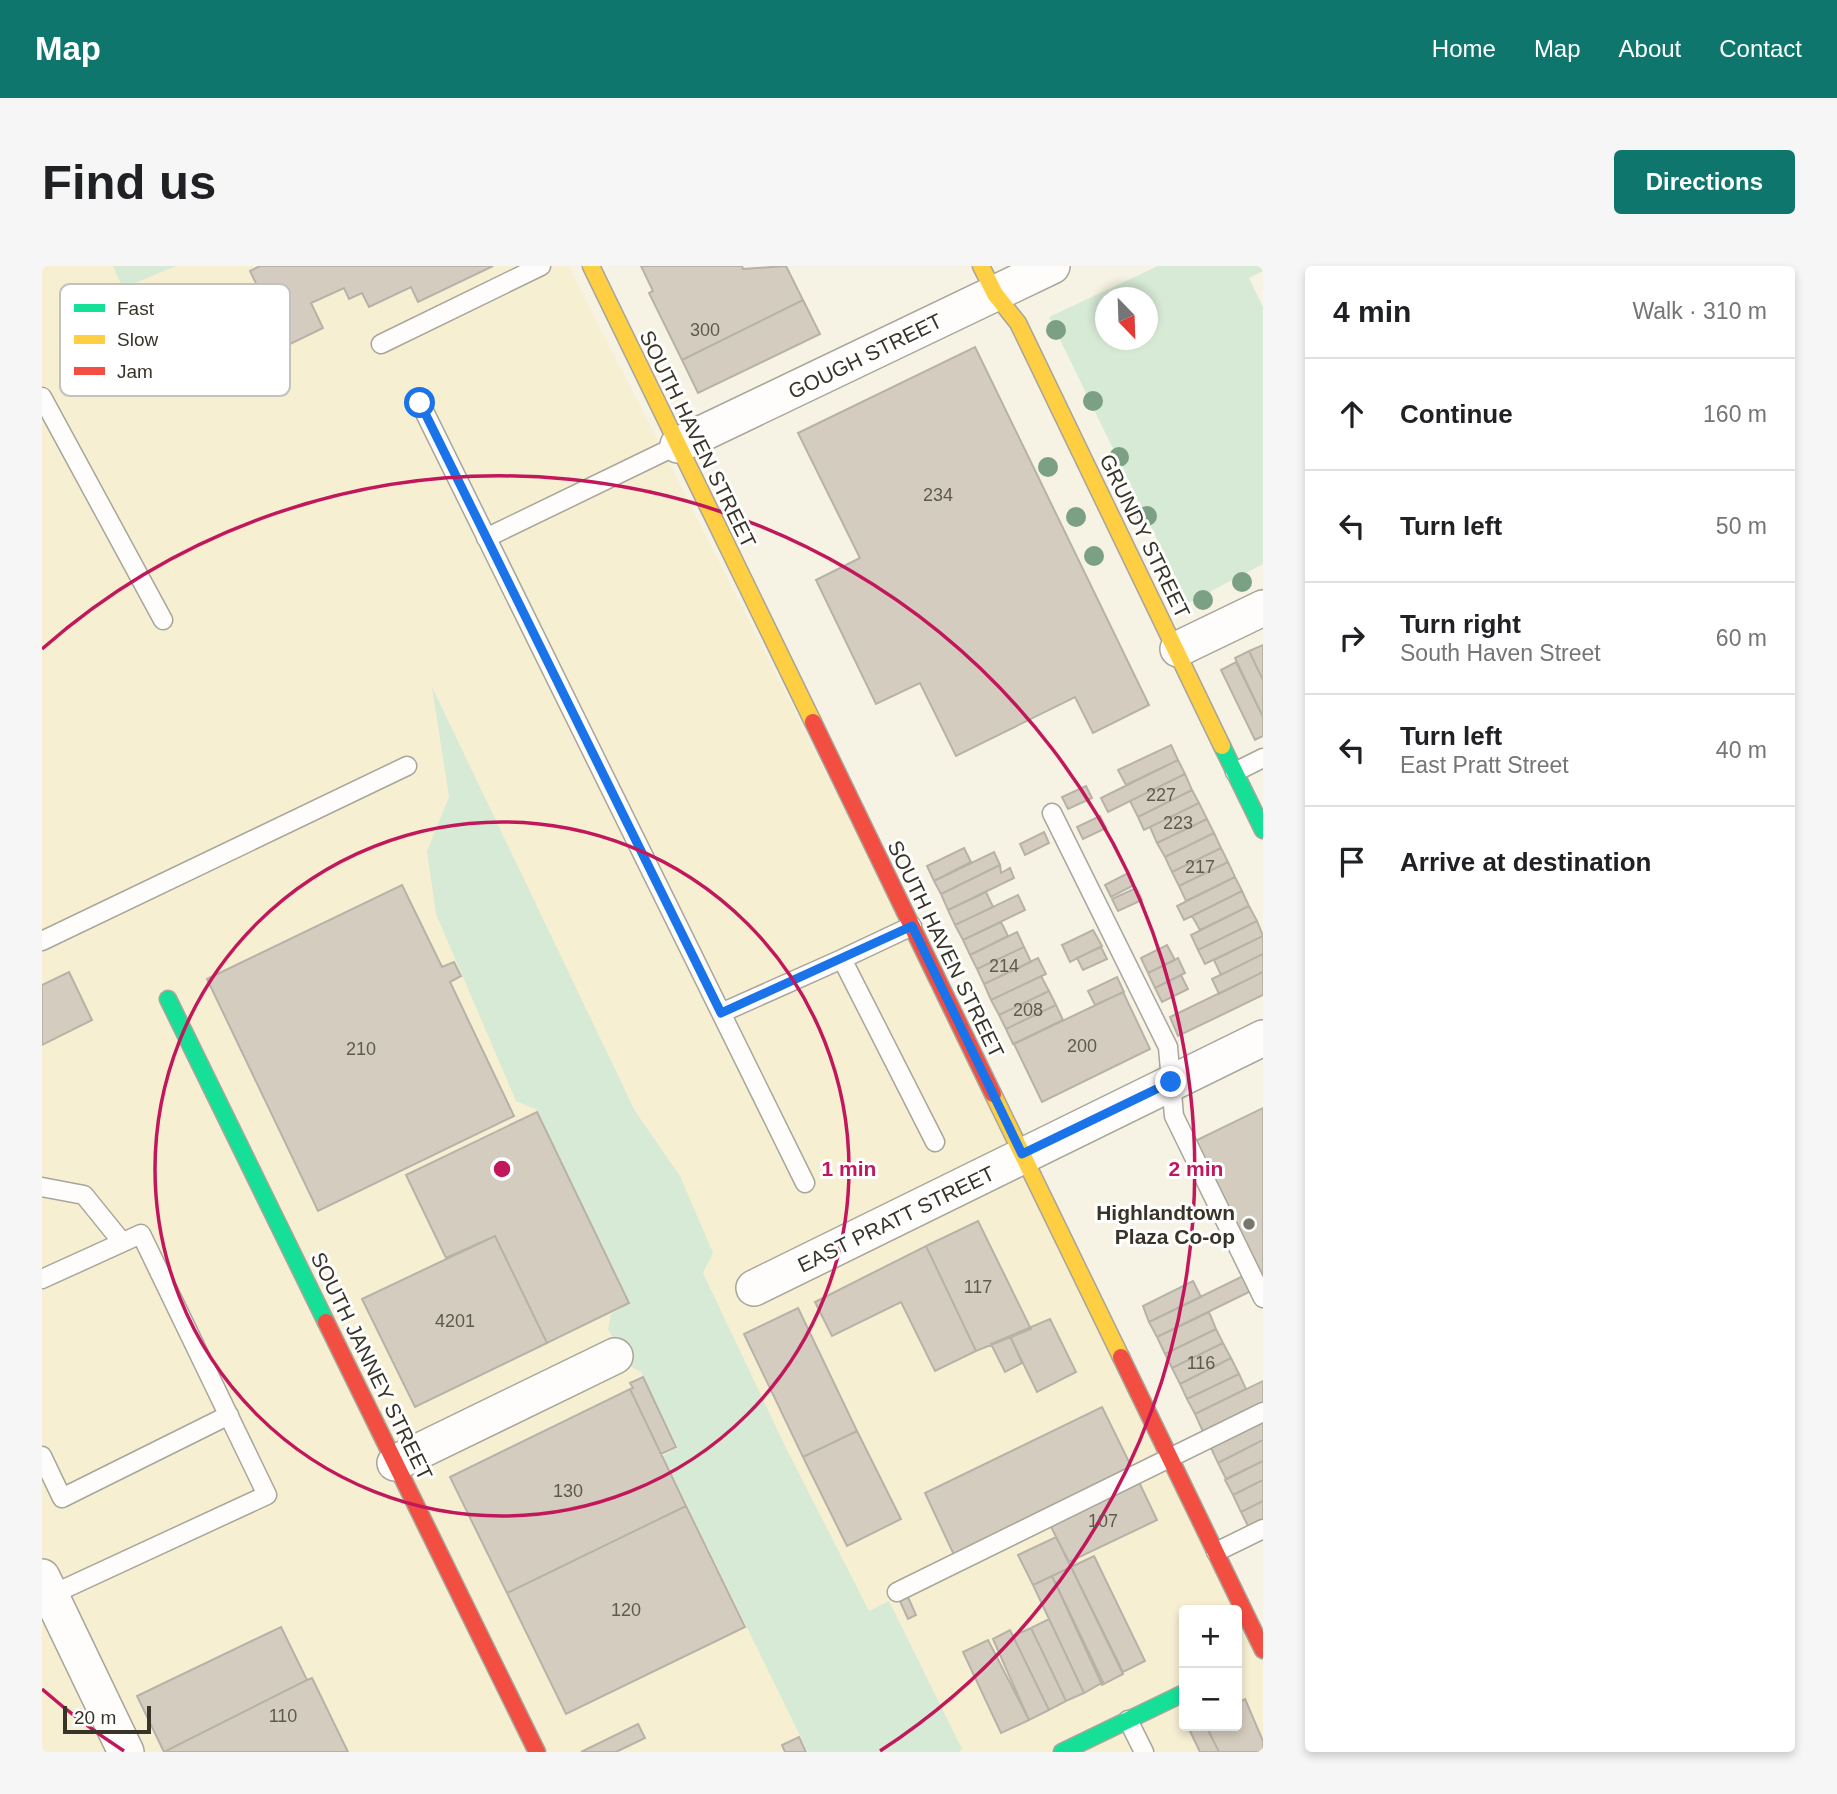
<!DOCTYPE html>
<html lang="en">
<head>
<meta charset="utf-8">
<style>
  :root { --surface:#fff; --page:#f6f6f6; --text:#202124; --muted:#757577; --line:#e0e0e0; --accent:#0f766e }
  body { margin:0; font-family:Arial,sans-serif; background:var(--page); color:var(--text) }
  .controls { position:absolute; right:21px; bottom:21px; display:grid; overflow:hidden; border-radius:7px; box-shadow:0 4px 10px #0003 }
  .controls button { width:63px; height:63px; display:grid; place-items:center; padding:0; border:0; border-bottom:2px solid var(--line); background:var(--surface); color:var(--text); font:35px sans-serif }
  .compass { position:absolute; left:1053px; top:21px; width:63px; height:63px; border-radius:50%; background:var(--surface); box-shadow:0 4px 10px #0003; rotate:157deg }
  .scale { position:absolute; left:21px; bottom:18px; width:88px; box-sizing:border-box; padding-left:7px; border:4px solid #383428; border-top:0; font-size:19px; line-height:24px; white-space:nowrap; color:#383428; -webkit-text-stroke:5px #fff; paint-order:stroke }
  .stop { position:absolute; width:21px; height:21px; margin:-16px; border:5px solid #1a73e8; border-radius:50%; background:#fff }
  .stop.end { background:#1a73e8; border-color:#fff; box-shadow:0 2px 7px #0008 }
  .list { margin:0; padding:0; list-style:none }
  h2 { display:flex; justify-content:space-between; align-items:center; height:91px; margin:0; padding:0 28px; font-size:30px }
  h2 small { font-size:23px; font-weight:400; color:var(--muted) }
  .list li { display:grid; grid-template-columns:46px 1fr auto; gap:21px; align-items:center; box-sizing:border-box; height:112px; padding:0 28px; border-top:2px solid var(--line) }
  .list b { display:block; font-size:26px; white-space:nowrap }
  .list p { margin:0; font-size:23px; white-space:nowrap; color:var(--muted) }
  .list em { font-size:23px; font-style:normal; color:var(--muted) }
  .icon { flex:none; width:38px; height:38px; fill:none; stroke:currentColor; stroke-width:2; stroke-linecap:round; stroke-linejoin:round }
  .map { position:relative; flex:none; width:1221px; height:1486px; overflow:hidden; border-radius:7px }
  header { display:flex; align-items:center; gap:42px; box-sizing:border-box; height:98px; padding:0 35px; background:var(--accent); color:#fff }
  header strong { font-size:33px }
  nav { display:flex; gap:38px; margin-inline-start:auto; font-size:24px }
  .intro { display:flex; align-items:center; justify-content:space-between; box-sizing:border-box; height:168px; padding:0 42px }
  h1 { margin:0; font-size:49px }
  .button { padding:18px 32px; border-radius:7px; background:var(--accent); color:#fff; font-size:24px; font-weight:700 }
  main { display:flex; gap:42px; padding:0 42px }
  aside { flex:1; background:var(--surface); border-radius:7px; box-shadow:0 4px 10px #0003 }
  .map>svg:first-child { display:block }
</style>
</head>
<body>
<header>
<strong>Map</strong>
<nav><a>Home</a><a>Map</a><a>About</a><a>Contact</a></nav>
</header>
<div class="intro"><h1>Find us</h1><a class="button">Directions</a></div>
<main>
<div class="map">
<svg width="1221" height="1486" viewBox="0 0 1221 1486">
  <rect width="100%" height="100%" fill="#f6f3e5"/>
  <path fill="#f6efd2" fill-rule="evenodd" d="M0 0H527L1221 1368V1486H0ZM1142 1344H1195V1460H1142Z"/>
  <path fill="#d7ead5" fill-rule="evenodd" d="M71 0H134L81 22Z
    M1116 0H1221V5L1207 12 1221 41V298L1146 337 1007 51ZM1064 32H1106V74H1064Z
    M390 421 593 845 638 910 671 987 661 1007 744 1182 827 1345 847 1335 920 1483 917 1486H766L621 1190 636 1181 599 1106 586 1099 566 1063 569 1048 588 1037 495 844 474 835 394 648 385 585 407 531Z"/>
  <path fill="#d4cdbf" stroke="#b7b2a7" stroke-width="2" d="M218 0H451L376 36 369 21 327 41 320 27 307 33 302 22 269 37 281 62 244 80 208 5Z
    M599 0H700L701 3 744 0 761 34 640 94 607 27 611 25Z
    M761 34 778 68 656 127 640 94Z
    M933 81 1107 439 1051 467 1033 431 914 490 878 417 834 438 774 314 818 292 756 167Z
    M1221 379V414L1207 385Z
    M1207 385 1221 414V451L1193 392Z
    M1194 396 1221 451V470L1213 474 1179 404Z
    M1129 479 1136 494 1084 519 1076 504Z
    M1136 494 1143 508 1066 546 1059 532Z
    M1143 508 1150 524 1096 551 1088 535Z
    M1044 520 1050 532 1026 543 1020 531Z
    M1150 524 1157 537 1102 564 1096 551Z
    M1157 537 1165 553 1115 577 1108 561Z
    M1058 550 1064 562 1041 573 1035 561Z
    M1165 553 1172 567 1123 591 1115 577Z
    M1002 566 1007 577 983 589 978 578Z
    M1172 567 1179 582 1130 606 1123 591Z
    M922 582 929 596 892 615 885 600Z
    M1179 582 1186 596 1137 620 1130 606Z
    M952 586 958 599 899 628 892 615Z
    M1186 596 1193 611 1144 635 1137 620Z
    M958 599 959 607 968 602 972 612 906 644 899 628Z
    M1086 607 1092 619 1069 631 1063 619Z
    M1193 611 1200 625 1142 654 1135 640Z
    M360 619 400 701 412 696 419 710 408 716 472 850 276 945 165 713Z
    M1094 622 1100 634 1076 645 1070 633Z
    M1200 625 1207 640 1158 664 1150 650Z
    M944 626 951 641 913 659 906 644Z
    M976 629 983 644 921 674 913 659Z
    M1207 640 1215 655 1156 684 1149 669Z
    M1215 655 1221 670 1163 698 1156 684Z
    M959 656 966 670 928 689 921 674Z
    M1051 664 1060 680 1028 696 1020 679Z
    M975 666 982 681 935 703 928 689Z
    M1221 670V688L1179 709 1172 694Z
    M1125 679 1133 694 1106 707 1099 692Z
    M982 681 989 696 942 718 935 703Z
    M1059 681 1065 693 1041 704 1035 692Z
    M1221 688V706L1177 728 1170 713Z
    M996 692 1004 708 949 734 942 718Z
    M1136 692 1143 707 1113 722 1106 707Z
    M27 706 50 754 0 779V719Z
    M1221 706V729L1136 770 1128 751Z
    M1139 709 1146 723 1120 736 1113 722Z
    M999 710 1007 725 957 749 949 734Z
    M1075 711 1082 726 1053 739 1046 725Z
    M1007 725 1014 739 964 763 957 749Z
    M1081 726 1108 783 1000 836 972 778Z
    M1014 739 1021 754 971 778 964 763Z
    M1221 842V1016L1151 876Z
    M495 846 587 1037 505 1077 453 970 404 992 364 909Z
    M936 955 989 1063 934 1085 884 980Z
    M453 970 505 1077 373 1141 320 1033Z
    M884 980 934 1085 893 1105 859 1036 790 1070 773 1036Z
    M1203 1009 1211 1024 1115 1071 1107 1056Z
    M1151 1015 1159 1031 1107 1056 1101 1040Z
    M756 1042 815 1165 761 1191 702 1068Z
    M1167 1046 1174 1063 1123 1088 1115 1071Z
    M1008 1053 1034 1106 995 1126 968 1070Z
    M1174 1063 1181 1077 1130 1102 1123 1088Z
    M968 1070 980 1097 963 1106 949 1078Z
    M1181 1077 1189 1092 1138 1118 1130 1102Z
    M1189 1092 1197 1108 1145 1133 1138 1118Z
    M1197 1108 1204 1123 1153 1148 1145 1133Z
    M601 1111 634 1181 619 1188 588 1123 591 1122 588 1117Z
    M1221 1115V1140L1162 1168 1153 1148Z
    M588 1123 644 1240 465 1327 408 1211Z
    M1060 1141 1090 1202 912 1289 883 1227Z
    M1221 1153V1174L1176 1197 1168 1180Z
    M815 1165 859 1253 805 1280 761 1191Z
    M1221 1174V1195L1184 1213 1176 1197Z
    M1221 1195V1214L1191 1229 1183 1214Z
    M1096 1214 1115 1254 1027 1296 1007 1257Z
    M1221 1214V1235L1199 1246 1191 1229Z
    M1221 1235V1257L1208 1264 1199 1246Z
    M644 1240 703 1361 524 1448 465 1327Z
    M1014 1271 1029 1301 991 1319 976 1289Z
    M1052 1290 1103 1395 1081 1406 1029 1301Z
    M1029 1301 1081 1408 1060 1419 1010 1310Z
    M1010 1310 1061 1416 1042 1427 991 1319Z
    M865 1329 874 1349 866 1353 857 1333Z
    M1007 1353 1042 1427 1024 1435 989 1362Z
    M239 1361 265 1414 122 1486 95 1430Z
    M989 1362 1024 1435 1007 1444 971 1370Z
    M968 1364 1007 1444 987 1454 951 1373Z
    M946 1374 987 1454 959 1467 921 1386Z
    M270 1412 306 1486H122L265 1414Z
    M1203 1433 1221 1475V1486H1177L1164 1460H1195V1437Z
    M596 1458 603 1472 574 1486H539Z
    M1164 1460 1177 1486H1158L1146 1461Z
    M757 1471 764 1486H743L740 1479Z"/>
  <g fill="none" stroke-linecap="round" stroke-linejoin="round">
    <g stroke="#a8a59a" stroke-width="21">
      <path id="lane" d="M339 78 499 0
        M0 131 121 354
        M378 137 763 917
        M444 272 636 179
        M1193 506 1221 492
        M1010 547 1126 781 1132 850 1221 1032
        M0 675 365 500
        M800 693 870 660
        M679 747 800 693 893 876
        M0 921 42 929 80 976
        M0 1013 99 968 225 1229 9 1329
        M0 1190 20 1232 187 1149
        M1174 1286 1221 1263
        M855 1326 1221 1146
        M1086 1454 1102 1486"/>
    </g>
    <g stroke="#a8a59a" stroke-width="38">
      <path id="street" d="M636 179 1010 0
        M1136 383 1221 342
        M712 1022 1221 772
        M353 1197 573 1090
        M0 1311 84 1486"/>
    </g>
    <g stroke="#a8a59a" stroke-width="19">
      <path id="fast" d="M1180 480 1221 564
        M126 733 284 1056
        M1020 1486 1142 1427"/>
    </g>
    <g stroke="#a8a59a" stroke-width="19">
      <path id="slow" d="M549 0 771 456
        M939 0 953 28 976 57 1180 480
        M951 828 1079 1091"/>
    </g>
    <g stroke="#a8a59a" stroke-width="19">
      <path id="jam" d="M771 456 951 828
        M284 1056 495 1486
        M1079 1091 1221 1384"/>
    </g>
    <use href="#lane" stroke="#fefdfb" stroke-width="18"/>
    <use href="#street" stroke="#fefdfb" stroke-width="35"/>
    <use href="#fast" stroke="#16e098" stroke-width="16"/>
    <use href="#slow" stroke="#ffcf43" stroke-width="16"/>
    <use href="#jam" stroke="#f24e42" stroke-width="16"/>
  </g>
  <g fill="#7ba084">
    <circle cx="1014" cy="64" r="10"/>
    <circle cx="1051" cy="135" r="10"/>
    <circle cx="1077" cy="191" r="10"/>
    <circle cx="1006" cy="201" r="10"/>
    <circle cx="1105" cy="250" r="10"/>
    <circle cx="1034" cy="251" r="10"/>
    <circle cx="1052" cy="290" r="10"/>
    <circle cx="1200" cy="316" r="10"/>
    <circle cx="1161" cy="334" r="10"/>
  </g>
  <g fill="none" stroke-linecap="round" stroke-linejoin="round">
    <path stroke="#1a73e8" stroke-width="9" d="M378 137 679 747 870 660 980 888 1129 816"/>
  </g>
  <g fill="none" stroke="#c2185b" stroke-width="3.5">
    <circle cx="460" cy="903" r="347"/>
    <path d="M82 1485A694 694 0 0 1 0 1423M0 383A694 694 0 1 1 838 1485"/>
  </g>
  <circle fill="#7a776a" stroke="#fff" stroke-width="2.5" cx="1207" cy="958" r="7"/>
  <g text-anchor="middle" dominant-baseline="central" stroke-width="6" stroke-linejoin="round" paint-order="stroke">
    <g font-size="18" fill="#5f5a4e">
      <text x="663" y="64">300</text>
      <text x="896" y="229">234</text>
      <text x="1119" y="529">227</text>
      <text x="1136" y="557">223</text>
      <text x="1158" y="601">217</text>
      <text x="962" y="700">214</text>
      <text x="986" y="744">208</text>
      <text x="1040" y="780">200</text>
      <text x="319" y="783">210</text>
      <text x="936" y="1021">117</text>
      <text x="413" y="1055">4201</text>
      <text x="1159" y="1097">116</text>
      <text x="526" y="1225">130</text>
      <text x="1061" y="1255">107</text>
      <text x="584" y="1344">120</text>
      <text x="241" y="1450">110</text>
    </g>
    <g font-size="21" fill="#383428" stroke="#fff">
      <text transform="translate(823 90) rotate(-26)">GOUGH STREET</text>
      <text transform="translate(656 173) rotate(64)">SOUTH HAVEN STREET</text>
      <text transform="translate(1103 270) rotate(64)">GRUNDY STREET</text>
      <text transform="translate(904 683) rotate(64)">SOUTH HAVEN STREET</text>
      <text transform="translate(854 953) rotate(-26)">EAST PRATT STREET</text>
      <text transform="translate(330 1100) rotate(64)">SOUTH JANNEY STREET</text>
    </g>
    <g font-size="21" font-weight="bold" fill="#383428" stroke="#fff" text-anchor="end">
      <text x="1193" y="946">Highlandtown<tspan x="1193" dy="24">Plaza Co-op</tspan></text>
    </g>
  </g>
  <rect x="18" y="18" width="230" height="112" rx="10" fill="#fff" stroke="#c3c2be" stroke-width="2"/>
  <rect x="32" y="38" width="31" height="8" fill="#16e098"/>
  <rect x="32" y="69" width="31" height="9" fill="#ffcf43"/>
  <rect x="32" y="101" width="31" height="8" fill="#f24e42"/>
  <g font-size="19" fill="#383428">
    <text x="75" y="49">Fast</text>
    <text x="75" y="80">Slow</text>
    <text x="75" y="112">Jam</text>
  </g>
  <circle cx="460" cy="903" r="10" fill="#c2185b" stroke="#fff" stroke-width="3.5"/>
  <g font-size="21" text-anchor="middle" font-weight="bold" fill="#c2185b" stroke="#fff" stroke-width="6" stroke-linejoin="round" paint-order="stroke">
    <text x="807" y="910">1 min</text>
    <text x="1154" y="910">2 min</text>
  </g>
</svg>
<div class="controls">
<button>+</button>
<button>−</button>
</div>
<svg class="compass" viewBox="-18 -18 36 36"><path d="M0-13l5 13h-10z" fill="#e53935"/><path d="M0 13l5-13h-10z" fill="#757577"/></svg>
<div class="scale">20 m</div>
<div class="stop" style="left:378px;top:137px"></div>
<div class="stop end" style="left:1129px;top:816px"></div>
</div>
<aside>
<h2>4 min<small>Walk · 310 m</small></h2>
<ul class="list">
<li><svg class="icon" aria-label="ahead" viewBox="0 0 24 24"><path d="M12 20V5M6 11l6-6 6 6"/></svg><div><b>Continue</b></div><em>160 m</em></li>
<li><svg class="icon" aria-label="left" viewBox="0 0 24 24"><path d="M17 20v-9H6M10 6l-5 5 5 5"/></svg><div><b>Turn left</b></div><em>50 m</em></li>
<li><svg class="icon" aria-label="right" viewBox="0 0 24 24"><path d="M7 20v-9h11M14 6l5 5-5 5"/></svg><div><b>Turn right</b><p>South Haven Street</p></div><em>60 m</em></li>
<li><svg class="icon" aria-label="left" viewBox="0 0 24 24"><path d="M17 20v-9H6M10 6l-5 5 5 5"/></svg><div><b>Turn left</b><p>East Pratt Street</p></div><em>40 m</em></li>
<li><svg class="icon" aria-label="arrive" viewBox="0 0 24 24"><path d="M6 21V4h12l-3 4 3 4H6"/></svg><div><b>Arrive at destination</b></div></li>
</ul>
</aside>
</main>
</body>
</html>
